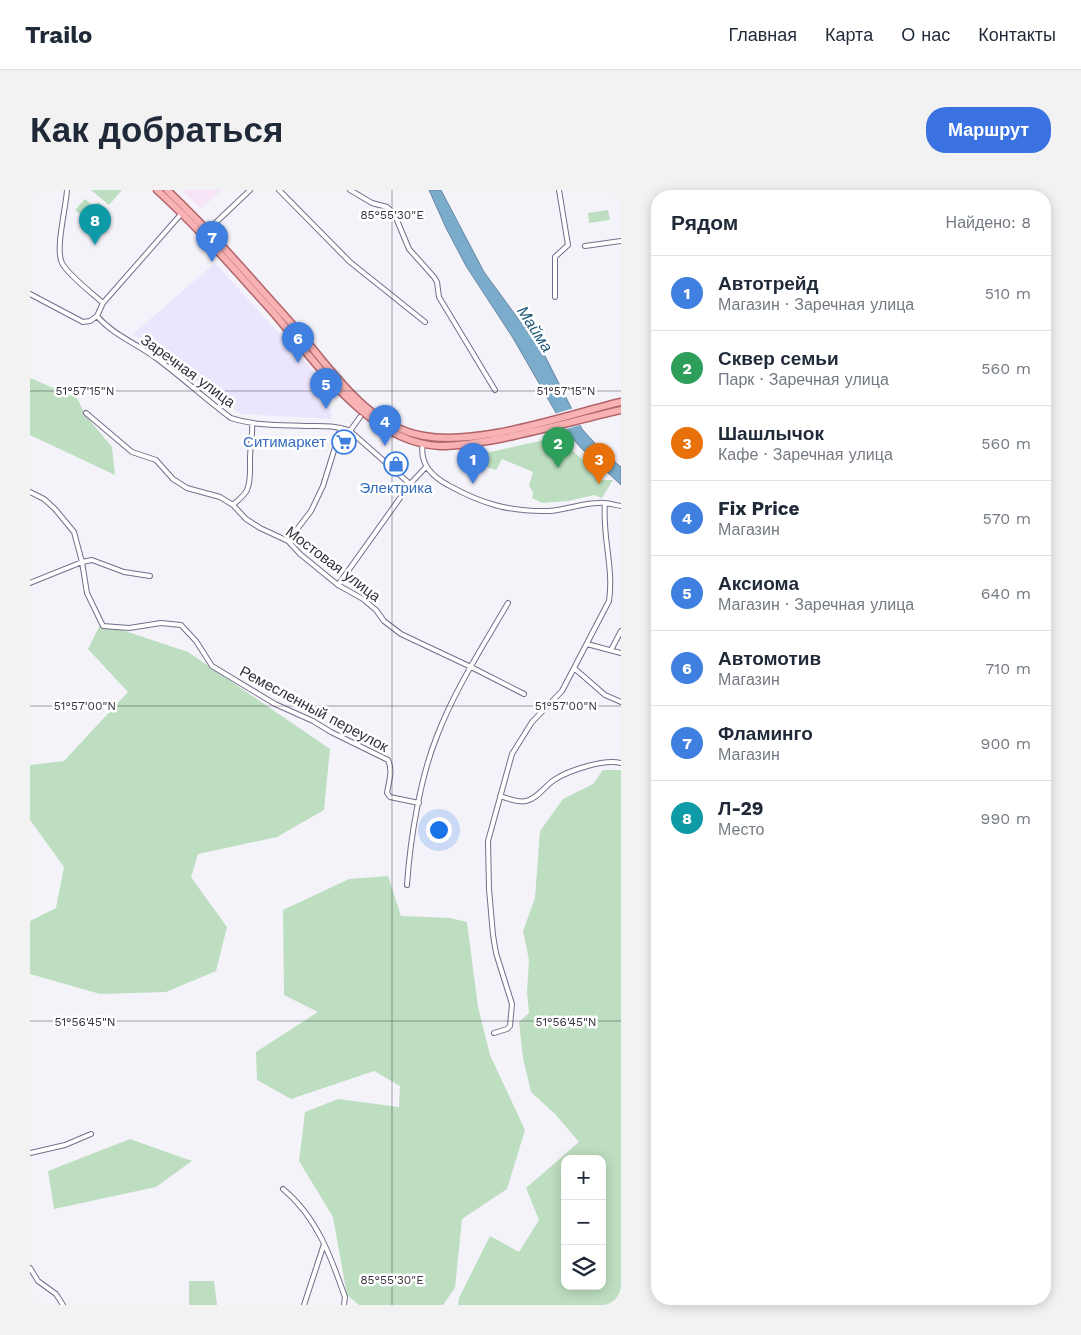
<!DOCTYPE html>
<html lang="ru">
<head>
<meta charset="utf-8">
<style>
  :root { --surface:#fff; --page:#f2f2f3; --text:#1f2937; --muted:#747a83; --line:#e0e1e3; --accent:#3b72e2 }
  body { margin:0; font-family:"Work Sans",sans-serif; background:var(--page); color:var(--text) }
  .controls { position:absolute; right:15px; bottom:15px; display:grid; overflow:hidden; border-radius:10px; box-shadow:0 2px 12px #0003 }
  .controls button { width:45px; height:45px; display:grid; place-items:center; padding:0; border:0; border-bottom:1px solid var(--line); background:var(--surface); color:var(--text); font:25px sans-serif }
  .you { position:absolute; left:408px; top:639px; width:18px; height:18px; margin:-12px; border:4px solid #fff; border-radius:50%; background:#1a73e8; box-shadow:0 0 0 8px #1a73e833 }
  .badge { display:grid; place-items:center; width:32px; height:32px; border-radius:50%; background:var(--accent); color:#fff; font-size:16px; font-weight:700 }
  .pin { position:absolute; translate:-50% -41px; filter:drop-shadow(0 1px 2px #0008) }
  .pin::after { content:''; position:absolute; top:26px; width:18px; height:15px; background:inherit; clip-path:polygon(0 0,100% 0,50% 100%) }
  .list { margin:0; padding:0; list-style:none }
  h2 { display:flex; justify-content:space-between; align-items:center; height:65px; margin:0; padding:0 20px; font-size:21px }
  h2 small { font-size:16px; font-weight:400; color:var(--muted) }
  .list li { display:grid; grid-template-columns:32px 1fr auto; gap:15px; align-items:center; box-sizing:border-box; height:75px; padding:0 20px; border-top:1px solid var(--line) }
  .list b { display:block; font-size:19px; white-space:nowrap }
  .list p { margin:0; font-size:16px; white-space:nowrap; color:var(--muted) }
  .list em { font-size:16px; font-style:normal; color:var(--muted) }
  .icon { flex:none; width:28px; height:28px; fill:none; stroke:currentColor; stroke-width:2; stroke-linecap:round; stroke-linejoin:round }
  .map { position:relative; flex:none; width:591px; height:1115px; overflow:hidden; border-radius:20px }
  header { display:flex; align-items:center; gap:30px; box-sizing:border-box; height:70px; padding:0 25px; background:var(--surface); border-bottom:1px solid var(--line) }
  header strong { font-size:24px }
  nav { display:flex; gap:28px; margin-inline-start:auto; font-size:18px }
  .intro { display:flex; align-items:center; justify-content:space-between; box-sizing:border-box; height:120px; padding:0 30px }
  h1 { margin:0; font-size:35px }
  .button { padding:12px 22px; border-radius:20px; background:var(--accent); color:#fff; font-size:18px; font-weight:700 }
  main { display:flex; gap:30px; padding:0 30px }
  aside { flex:1; background:var(--surface); border-radius:20px; box-shadow:0 2px 12px #0003 }
  .map>svg:first-child { display:block }
</style>
</head>
<body>
<header>
<strong>Trailo</strong>
<nav><a>Главная</a><a>Карта</a><a>О нас</a><a>Контакты</a></nav>
</header>
<div class="intro"><h1>Как добраться</h1><a class="button">Маршрут</a></div>
<main>
<div class="map">
<svg width="591" height="1115" viewBox="0 0 591 1115">
  <rect width="100%" height="100%" fill="#f5f3fa"/>
  <path fill="#ebe5fd" d="M185 73 296 195 302 229 211 224 103 144Z"/>
  <path fill="#f5e5f7" d="M151 0H192L171 19Z"/>
  <path fill="#bddec0" fill-rule="evenodd" d="M61 0H92L79 15Z
    M55 9 61 14 51 25 45 20Z
    M68 12 77 20 63 36 54 28Z
    M578 20 580 30 559 33 558 23Z
    M0 188 47 208 56 226 82 257 85 285 0 245Z
    M527 247 569 284 567 290H583L572 308 564 305 538 311 512 313 502 308 503 302 499 296 503 282 472 269 466 280 445 273 438 267Z
    M71 433 158 462 300 559 294 620 247 647 168 664 161 687 197 737 186 781 136 802 70 804 0 784V731L26 718 34 677 0 630V575L34 571 98 502 58 459Z
    M573 580H591V1115H428L429 1108 460 1046 489 1062 509 1030 496 998 549 952 525 924 501 902 493 868 489 832 499 823 497 802 499 770 493 741 505 708 510 641 533 609 563 594ZM535 969H572V1096H535Z
    M358 686 371 726 420 728 437 732 448 817 460 865 495 940 477 999 432 1029 425 1098 413 1115H329L317 1105 303 1027 269 971 275 922 308 909 369 917 370 896 344 881 261 909 227 890 226 862 288 822 254 805 253 720 319 689Z
    M100 949 162 971 126 997 24 1019 18 981Z
    M159 1091H184L187 1115H159Z"/>
  <path fill="#7caccc" stroke="#6787a1" d="M399 0H411L454 82 514 164 552 239 572 261 591 277V295L551 258 537 242 483 148 436 76 416 38Z"/>
  <path fill="#f5f3fa" d="M544 218 553 234 533 240 524 224Z"/>
  <g fill="none" stroke-linecap="round" stroke-linejoin="round">
    <g stroke="#766d8a" stroke-width="6">
      <path id="minor" d="M37 0C36 18 25 59 32 73 38 85 62 103 73 113
        M249 0 320 72 395 132
        M320 0 342 13 357 17 364 23 379 59 404 87 407 92 409 107 465 200
        M178 40 220 0
        M555 56 591 51
        M0 104 53 132 60 131 67 126C83 145 106 153 126 168 152 187 175 209 201 228 225 236 251 235 276 236 291 236 306 235 320 241
        M525 107V67L538 55 529 0
        M67 126 73 113 152 23
        M56 223 102 262 126 270 143 289 157 298 190 307 203 315 216 329 230 338 258 351 270 364 308 395 333 409 346 420 354 431 371 444 441 477 494 504
        M330 227 320 241 380 294
        M393 253C389 273 401 286 418 295 452 314 480 322 519 321 536 320 552 313 568 313 576 312 584 315 591 316
        M0 302 14 309 25 319 44 342 52 372 0 393
        M203 315C207 311 214 306 217 300 221 291 220 279 220 269 220 257 223 245 222 233
        M258 351 281 321 293 296 311 238
        M120 386 94 382 62 370 52 372 57 403 73 436 99 438 131 433 151 435 166 451 182 476 245 514 283 531 301 542 358 570C363 580 359 591 357 603L360 607 389 613
        M308 395 380 294 396 277
        M557 454 591 463
        M581 460 591 441
        M544 478 575 505 591 512
        M470 606C477 608 488 613 496 611 507 609 515 596 524 590 539 580 574 569 591 573
        M377 695C380 650 390 588 407 546 425 499 453 456 478 413
        M464 843 477 839 480 836 482 814 466 763 463 745 459 699 458 651 482 564 502 532 532 501 579 411C584 378 572 346 575 313
        M0 963 35 955 61 944
        M253 999C287 1027 301 1067 315 1107L314 1115
        M0 1078 8 1091 26 1104 33 1115
        M274 1115 294 1054"/>
    </g>
    <g stroke="#b16469" stroke-width="9">
      <path id="primary" d="M127 0C168 37 204 79 241 120 284 169 338 253 410 256 431 256 453 252 474 248 513 240 552 229 591 220
        M137 0C181 42 221 88 261 133 299 175 334 236 394 246 451 256 535 225 591 212"/>
    </g>
    <use href="#minor" stroke="#fff" stroke-width="4"/>
    <use href="#primary" stroke="#f8b2b3" stroke-width="6"/>
  </g>
  <path fill="none" stroke="#35313e" stroke-width="1" stroke-opacity="0.45" d="M362 0V1115M0 201H591M0 516H591M0 831H591"/>
  <defs>
    <g id="supermarket-ring" transform="scale(1.25)"><circle r="9.5" fill="#fff" stroke="#3f7fe0" stroke-width="1.5"/><path d="M-6-5.5h2.5l.6 2H6L4.5 2H-2.5L-4.4-4H-6ZM-1.5 3.2a1.3 1.3 0 1 0 .1 0ZM3 3.2a1.3 1.3 0 1 0 .1 0Z" fill="#3f7fe0"/></g>
    <g id="shop-ring" transform="scale(1.25)"><circle r="9.5" fill="#fff" stroke="#3f7fe0" stroke-width="1.5"/><path d="M-5-2.5h2.3a2.7 3.5 0 0 1 5.4 0H5L5.5 6h-11ZM-1.5-2.5h3a1.5 2.3 0 0 0-3 0Z" fill="#3f7fe0"/></g>
  </defs>
  <g fill-rule="evenodd">
    <use href="#supermarket-ring" x="314" y="252"/>
    <use href="#shop-ring" x="366" y="274"/>
  </g>
  <g text-anchor="middle" dominant-baseline="central" stroke-width="5" stroke-linejoin="round" paint-order="stroke">
    <g font-size="15" fill="#35313e" stroke="#fff">
      <text transform="translate(158 181) rotate(36)">Заречная улица</text>
      <text transform="translate(303 374) rotate(37)">Мостовая улица</text>
      <text transform="translate(284 519) rotate(28)">Ремесленный переулок</text>
    </g>
    <g font-size="15" fill="#366cbe" stroke="#fff" text-anchor="end">
      <text x="296" y="252">Ситимаркет</text>
      <text x="366" y="298" text-anchor="middle">Электрика</text>
    </g>
    <g font-size="16" font-style="italic" fill="#1f5879" stroke="#fff">
      <text transform="translate(505 139) rotate(57)">Майма</text>
    </g>
  </g>
  <g font-size="12" text-anchor="middle" fill="#35313e" stroke="#fff" stroke-width="5" stroke-linejoin="round" paint-order="stroke">
    <text x="362" y="29">85°55'30"E</text>
    <text x="55" y="205">51°57'15"N</text>
    <text x="536" y="205">51°57'15"N</text>
    <text x="55" y="520">51°57'00"N</text>
    <text x="536" y="520">51°57'00"N</text>
    <text x="55" y="836">51°56'45"N</text>
    <text x="536" y="836">51°56'45"N</text>
    <text x="362" y="1094">85°55'30"E</text>
  </g>
</svg>
<div class="controls">
<button>+</button>
<button>−</button>
<button><svg class="icon" aria-label="layers" viewBox="0 0 24 24"><path d="M12 4l9 5-9 5-9-5zM3 14l9 5 9-5"/></svg></button>
</div>
<div class="you"></div>
<div class="pin badge" style="left:443px;top:294px;background:#3f7fe0">1</div>
<div class="pin badge" style="left:528px;top:278px;background:#2e9e5b">2</div>
<div class="pin badge" style="left:569px;top:294px;background:#e8710a">3</div>
<div class="pin badge" style="left:355px;top:256px;background:#3f7fe0">4</div>
<div class="pin badge" style="left:296px;top:219px;background:#3f7fe0">5</div>
<div class="pin badge" style="left:268px;top:173px;background:#3f7fe0">6</div>
<div class="pin badge" style="left:182px;top:72px;background:#3f7fe0">7</div>
<div class="pin badge" style="left:65px;top:55px;background:#0f9aa8">8</div>
</div>
<aside>
<h2>Рядом<small>Найдено: 8</small></h2>
<ul class="list">
<li><span class="badge" style="background:#3f7fe0">1</span><div><b>Автотрейд</b><p>Магазин · Заречная улица</p></div><em>510 m</em></li>
<li><span class="badge" style="background:#2e9e5b">2</span><div><b>Сквер семьи</b><p>Парк · Заречная улица</p></div><em>560 m</em></li>
<li><span class="badge" style="background:#e8710a">3</span><div><b>Шашлычок</b><p>Кафе · Заречная улица</p></div><em>560 m</em></li>
<li><span class="badge" style="background:#3f7fe0">4</span><div><b>Fix Price</b><p>Магазин</p></div><em>570 m</em></li>
<li><span class="badge" style="background:#3f7fe0">5</span><div><b>Аксиома</b><p>Магазин · Заречная улица</p></div><em>640 m</em></li>
<li><span class="badge" style="background:#3f7fe0">6</span><div><b>Автомотив</b><p>Магазин</p></div><em>710 m</em></li>
<li><span class="badge" style="background:#3f7fe0">7</span><div><b>Фламинго</b><p>Магазин</p></div><em>900 m</em></li>
<li><span class="badge" style="background:#0f9aa8">8</span><div><b>Л-29</b><p>Место</p></div><em>990 m</em></li>
</ul>
</aside>
</main>
</body>
</html>
